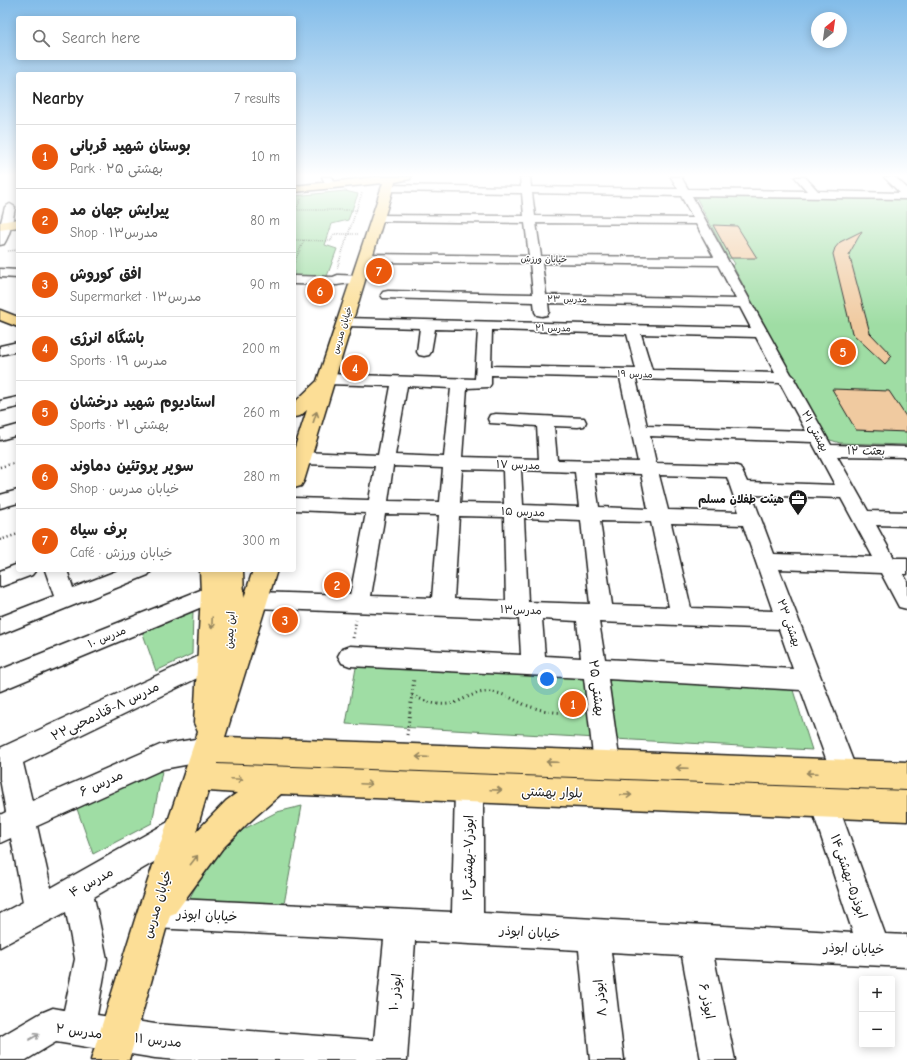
<!DOCTYPE html>
<html lang="en">
<head>
<meta charset="utf-8">
<style>
  :root { --surface:#fff; --page:#f2f2f2; --text:#222; --muted:#767676; --line:#e0e0e0; --accent:#ea580c }
  body { margin:0; font-family:"Comic Neue","Playpen Sans Arabic",sans-serif; background:var(--page); color:var(--text) }
  .controls { position:absolute; right:12px; bottom:12px; display:grid; overflow:hidden; border-radius:4px; box-shadow:0 2px 10px #0003 }
  .controls button { width:36px; height:36px; display:grid; place-items:center; padding:0; border:0; border-bottom:1px solid var(--line); background:var(--surface); color:var(--text); font:20px sans-serif }
  .compass { position:absolute; left:811px; top:12px; width:36px; height:36px; border-radius:50%; background:var(--surface); box-shadow:0 2px 10px #0003; rotate:29deg }
  .you { position:absolute; left:547px; top:679px; width:14px; height:14px; margin:-10px; border:3px solid #fff; border-radius:50%; background:#1a73e8; box-shadow:0 0 0 6px #1a73e833 }
  .badge { display:grid; place-items:center; width:26px; height:26px; border-radius:50%; background:var(--accent); color:#fff; font-size:13px; font-weight:700 }
  .pin { position:absolute; translate:-50% -50%; border:2px solid #fff; box-shadow:0 1px 4px #0006 }
  .list { margin:0; padding:0; list-style:none }
  h2 { display:flex; justify-content:space-between; align-items:center; height:52px; margin:0; padding:0 16px; font-size:17px }
  h2 small { font-size:13px; font-weight:400; color:var(--muted) }
  .list li { display:grid; grid-template-columns:26px 1fr auto; gap:12px; align-items:center; box-sizing:border-box; height:64px; padding:0 16px; border-top:1px solid var(--line) }
  .list b { display:block; font-size:15px; white-space:nowrap }
  .list p { margin:0; font-size:13px; white-space:nowrap; color:var(--muted) }
  .list em { font-size:13px; font-style:normal; color:var(--muted) }
  .icon { flex:none; width:22px; height:22px; fill:none; stroke:currentColor; stroke-width:2; stroke-linecap:round; stroke-linejoin:round }
  .map { position:relative; flex:none; width:907px; height:1060px; overflow:hidden }
  .search { position:absolute; background:var(--surface); box-shadow:0 2px 10px #0003; left:16px; top:16px; width:280px; height:44px; display:flex; align-items:center; gap:10px; box-sizing:border-box; padding:0 14px; border-radius:4px; color:var(--muted); font-size:15px }
  .panel { position:absolute; background:var(--surface); box-shadow:0 2px 10px #0003; left:16px; top:72px; width:280px; height:500px; border-radius:4px }
  .map>svg:first-child { display:block }
</style>
</head>
<body>
<div class="map">
<svg width="907" height="1060" viewBox="0 0 907 1060">
  <rect width="100%" height="100%" fill="#fff"/>
  <filter id="ink" filterUnits="userSpaceOnUse"><feTurbulence type="fractalNoise" baseFrequency=".025" numOctaves="2"/><feDisplacementMap in="SourceGraphic" scale="8" xChannelSelector="R" yChannelSelector="G"/><feConvolveMatrix kernelMatrix="1 2 1 2 8 2 1 2 1" color-interpolation-filters="sRGB"/></filter>
  <g filter="url(#ink)">
    <path fill="#9fdda4" stroke="#5e7c60" d="M345 191 358 194 348 220 332 224 325 245 337 249 326 279 294 278V196Z
      M700 195 907 198V445L840 443 824 438 733 266 735 264 732 259 728 258 696 197Z
      M193 610 192 654 156 671 142 631Z
      M357 662 791 684 812 750 346 724Z
      M163 766 152 823 93 854 76 806Z
      M302 806 284 904 188 901 203 873 220 852 244 829 277 812Z"/>
    <path fill="#f0caa0" stroke="#1c1c1c" d="M713 225 737 226 757 258H731Z
      M862 231 849 254 870 333 892 356 885 364 852 333 833 254 835 248 840 242Z
      M832 389 889 391 907 418V432L856 430Z"/>
    <g fill="none" stroke-linecap="round" stroke-linejoin="round">
      <g stroke="#1c1c1c" stroke-width="3">
        <path id="minor" d="M322 177H332L336 185 331 188 327 187Z
          M520 177H530L531 187 678 189 671 177H681L688 189 807 191 795 177H805L818 191 900 193 884 177H895L907 188V199L692 196 791 374 795 378 794 379 831 445 907 447V457L837 456 868 511 907 512V526L876 525 894 558H907V574H903L907 581V609L899 607 881 573 779 569 858 774 855 783 845 787 835 783 801 690 608 679 620 764 616 773 607 776 598 773 594 764 584 678 350 666 342 663 338 656 342 649 350 646 521 655 519 619 256 608 248 606 245 600 248 594 256 592 350 595 366 513 294 510V498L369 500 375 466 301 464 295 462 294 455 301 452 378 455 391 386 327 384 321 382 319 379 321 376 327 374 475 379 478 330 435 329 431 352 429 355 424 356 419 355 417 352 420 328 345 326 340 325 338 322 340 319 345 318 751 328 740 307 548 303 549 312 547 315 542 316 537 315 535 312 534 302 383 298 381 295 383 292 388 291 533 294 530 263 365 262 361 261 359 258 361 255 365 254 529 256 525 223 378 221 372 218 378 215 524 216 522 193 387 191 382 188 387 185 521 187ZM532 193 681 196 693 218 535 216ZM536 223 696 224 714 257 541 256ZM542 263 718 265 736 299 546 295ZM492 330 627 334 636 369 491 366ZM641 334 756 337 775 373 652 370ZM491 375 620 378 638 462 557 460 554 426 578 427 584 426 586 422 584 418 496 414 490 415 488 419 490 423 537 426 539 459 462 457 467 388 489 387 491 384ZM636 379 780 383 806 431 647 426ZM407 386 451 388 444 457 395 455ZM650 436 812 442 835 485 747 482 740 467 734 465 656 463ZM393 466 443 468 440 502 388 501ZM462 469 503 470 504 504 460 503ZM521 470 575 472 579 507 523 505ZM594 473 641 474 648 509 599 507ZM659 475 727 477 739 512 668 510ZM752 495 841 498 873 557 774 554ZM385 514 439 515 432 598 371 596ZM459 516 504 517 506 601 454 599ZM524 518 581 520 590 604 528 602ZM600 521 651 522 669 607 612 605ZM671 523 743 525 773 611 691 608ZM542 619 577 621 581 658 545 656ZM599 622 779 629 793 669 605 659Z
          M10 204 15 207C13 219 11 233 4 244L0 245V226L5 207Z
          M0 269 18 270V278L0 277Z
          M338 275 363 276 364 279 363 282C354 284 345 283 337 285L294 284V276L333 277Z
          M18 342V351L0 355V346Z
          M18 397V407L0 411V401Z
          M18 425V435L0 440V430Z
          M18 490V503L0 508V495Z
          M18 564V570H36L32 575 0 587V571Z
          M45 570H67L73 588 119 570H152L148 575 0 635V617L54 596Z
          M213 585 221 587 224 593 221 599 0 691V670Z
          M210 651 218 654 222 661 218 668 23 763 32 801 160 745 207 737 216 741 220 749 216 757 207 761 163 769 37 826 51 888 170 821 180 817 190 821 194 831 190 841 94 897 107 959 97 1015 155 1024 374 1040 384 940 154 928 143 924 139 913 143 902 154 898 452 912 455 789 459 780 469 776 479 780 483 789V913L853 933 810 803 814 794 824 790 834 794 885 934 907 935V967L714 958 735 1060H701L682 956 611 952 624 1060H590L579 950 415 941 407 1060H178L155 1058 56 1042 26 1060H0V1037L41 1013 53 1008 64 1010 75 959 66 912 0 947V914L23 902 11 838 0 843V815L6 812 0 779V748Z"/>
      </g>
      <g stroke="#1c1c1c" stroke-width="3">
        <path id="major" d="M375 177H411L410 179 395 182 304 481 301 486 294 488V450L307 410 300 416 294 417V403L317 381 383 183 294 192V186Z
          M18 219V227L0 230V222Z
          M0 310 18 317V327L0 320Z
          M200 570H243L244 598 253 570H277L225 737 907 762V790L217 763V764L907 791V821L281 794 248 823 222 849 175 913 170 915 129 1060H91L137 913 198 732 194 723 201 593ZM208 791 237 793 226 801 196 832Z"/>
      </g>
      <path stroke="#1c1c1c" stroke-width="1.5" stroke-dasharray="0.5 1.5" stroke-linecap="butt" d="M294 210H357
        M294 214 301 199
        M294 240 331 241 334 234H358
        M8 251 18 250
        M294 263 304 240
        M337 268 362 193"/>
      <path stroke="#1c1c1c" stroke-width="2.5" stroke-dasharray="1 3" stroke-linecap="butt" d="M0 467 18 462
        M0 540 18 534"/>
      <path stroke="#1c1c1c" stroke-width="3" stroke-dasharray="1 3.5" stroke-linecap="butt" d="M353 638 356 620
        M412 695C427 703 443 708 459 701 470 696 479 691 491 692 503 693 513 699 523 704 541 711 560 715 580 711
        M407 735 414 678"/>
      <use href="#minor" fill="#fff" fill-rule="evenodd"/>
      <use href="#major" fill="#fcde96" fill-rule="evenodd"/>
    </g>
    <defs><path id="oneway-shaft" d="M-6 0H5M1.5-3L5.5 0L1.5 3" fill="none" stroke-width="1.6" stroke-linecap="round" stroke-linejoin="round"/></defs>
    <g stroke="#97875f">
      <use href="#oneway-shaft" transform="translate(315 417) rotate(-72)"/>
      <use href="#oneway-shaft" transform="translate(212 623) rotate(92)"/>
      <use href="#oneway-shaft" transform="translate(422 757) rotate(-178)"/>
      <use href="#oneway-shaft" transform="translate(552 762) rotate(-178)"/>
      <use href="#oneway-shaft" transform="translate(682 768) rotate(-178)"/>
      <use href="#oneway-shaft" transform="translate(812 773) rotate(-178)"/>
      <use href="#oneway-shaft" transform="translate(237 779) rotate(3)"/>
      <use href="#oneway-shaft" transform="translate(366 784) rotate(3)"/>
      <use href="#oneway-shaft" transform="translate(496 790) rotate(2)"/>
      <use href="#oneway-shaft" transform="translate(626 795) rotate(2)"/>
      <use href="#oneway-shaft" transform="translate(194 860) rotate(-52)"/>
    </g>
    <use stroke="#999" href="#oneway-shaft" transform="translate(34 1037) rotate(-30)"/>
  </g>
  <linearGradient id="sky" x2="0" y2="1"><stop stop-color="#82bce9"/><stop offset="0.54" stop-color="#fff"/><stop offset="1" stop-color="#fff" stop-opacity="0"/></linearGradient>
  <rect width="907" height="325" fill="url(#sky)"/>
  <defs>
    <g id="office-pin" transform="scale(1)"><path d="M0 17L-7.5 6A9.5 9.5 0 1 1 7.5 6Z" fill="#1c1c1c" stroke="#fff"/><path d="M-6-3h4V-5.5h4V-3h4V5H-6ZM-1-4.5V-3h2v-1.5ZM-6 0V1H6V0Z" fill="#fff"/></g>
  </defs>
  <g fill-rule="evenodd">
    <use href="#office-pin" x="798" y="499"/>
  </g>
  <g text-anchor="middle" dominant-baseline="central" stroke-width="3" stroke-linejoin="round" paint-order="stroke">
    <g font-size="9" fill="#1c1c1c" stroke="#fff">
      <text transform="translate(544 259) rotate(1)">خیابان ورزش</text>
      <text transform="translate(567 299) rotate(1)">مدرس ۲۳</text>
      <text transform="translate(553 328) rotate(1)">مدرس ۲۱</text>
      <text transform="translate(342 330) rotate(-73)">خیابان مدرس</text>
      <text transform="translate(635 374) rotate(2)">مدرس ۱۹</text>
    </g>
    <g font-size="11" fill="#1c1c1c" stroke="#fff">
      <text transform="translate(815 431) rotate(62)">بهشتی ۲۱</text>
      <text transform="translate(866 451) rotate(1)">بعثت ۱۲</text>
      <text transform="translate(518 465) rotate(2)">مدرس ۱۷</text>
      <text transform="translate(523 512) rotate(2)">مدرس ۱۵</text>
      <text transform="translate(521 610) rotate(2)">مدرس۱۳</text>
      <text transform="translate(789 623) rotate(70)">بهشتی ۲۳</text>
      <text transform="translate(230 630) rotate(-86)">ابن یمین</text>
      <text transform="translate(107 637) rotate(-22)">مدرس ۱۰</text>
    </g>
    <g font-size="11" font-weight="bold" fill="#1c1c1c" stroke="#fff" text-anchor="end">
      <text x="784" y="499">هيئت طفلان مسلم</text>
    </g>
    <g font-size="13" fill="#1c1c1c" stroke="#fff">
      <text transform="translate(597 688) rotate(83)">بهشتی ۲۵</text>
      <text transform="translate(105 711) rotate(-26)">مدرس ۸-قنادمحبی۲۲</text>
      <text transform="translate(101 783) rotate(-24)">مدرس ۶</text>
      <text transform="translate(552 792) rotate(2)">بلوار بهشتی</text>
      <text transform="translate(468 858) rotate(-89)">ابوذر۷-بهشتی۱۶</text>
      <text transform="translate(849 876) rotate(71)">ابوذر۵-بهشتی۱۴</text>
      <text transform="translate(91 882) rotate(-29)">مدرس ۴</text>
      <text transform="translate(157 904) rotate(-73)">خیابان مدرس</text>
      <text transform="translate(207 915) rotate(3)">خیابان ابوذر</text>
      <text transform="translate(530 932) rotate(4)">خیابان ابوذر</text>
      <text transform="translate(854 948) rotate(2)">خیابان ابوذر</text>
      <text transform="translate(395 992) rotate(-85)">ابوذر ۱۰</text>
      <text transform="translate(600 998) rotate(-96)">ابوذر ۸</text>
      <text transform="translate(707 1001) rotate(79)">ابوذر ۶</text>
      <text transform="translate(79 1031) rotate(7)">مدرس ۲</text>
      <text transform="translate(158 1040) rotate(6)">مدرس ۱۱</text>
    </g>
  </g>
</svg>
<div class="controls">
<button>+</button>
<button>−</button>
</div>
<svg class="compass" viewBox="-18 -18 36 36"><path d="M0-13l5 13h-10z" fill="#e53935"/><path d="M0 13l5-13h-10z" fill="#767676"/></svg>
<div class="you"></div>
<div class="pin badge" style="left:573px;top:704px">1</div>
<div class="pin badge" style="left:337px;top:585px">2</div>
<div class="pin badge" style="left:285px;top:620px">3</div>
<div class="pin badge" style="left:355px;top:368px">4</div>
<div class="pin badge" style="left:843px;top:352px">5</div>
<div class="pin badge" style="left:320px;top:291px">6</div>
<div class="pin badge" style="left:379px;top:271px">7</div>
<div class="search"><svg class="icon" aria-label="search" viewBox="0 0 24 24"><circle cx="10" cy="10" r="6"/><path d="M15 15l6 6"/></svg>Search here</div>
<section class="panel">
<h2>Nearby<small>7 results</small></h2>
<ul class="list">
<li><span class="badge">1</span><div><b>بوستان شهید قربانی</b><p>Park · بهشتی ۲۵</p></div><em>10 m</em></li>
<li><span class="badge">2</span><div><b>پیرایش جهان مد</b><p>Shop · مدرس۱۳</p></div><em>80 m</em></li>
<li><span class="badge">3</span><div><b>افق کوروش</b><p>Supermarket · مدرس۱۳</p></div><em>90 m</em></li>
<li><span class="badge">4</span><div><b>باشگاه انرژی</b><p>Sports · مدرس ۱۹</p></div><em>200 m</em></li>
<li><span class="badge">5</span><div><b>استادیوم شهید درخشان</b><p>Sports · بهشتی ۲۱</p></div><em>260 m</em></li>
<li><span class="badge">6</span><div><b>سوپر پروتئین دماوند</b><p>Shop · خیابان مدرس</p></div><em>280 m</em></li>
<li><span class="badge">7</span><div><b>برف سیاه</b><p>Café · خیابان ورزش</p></div><em>300 m</em></li>
</ul>
</section>
</div>
</body>
</html>
